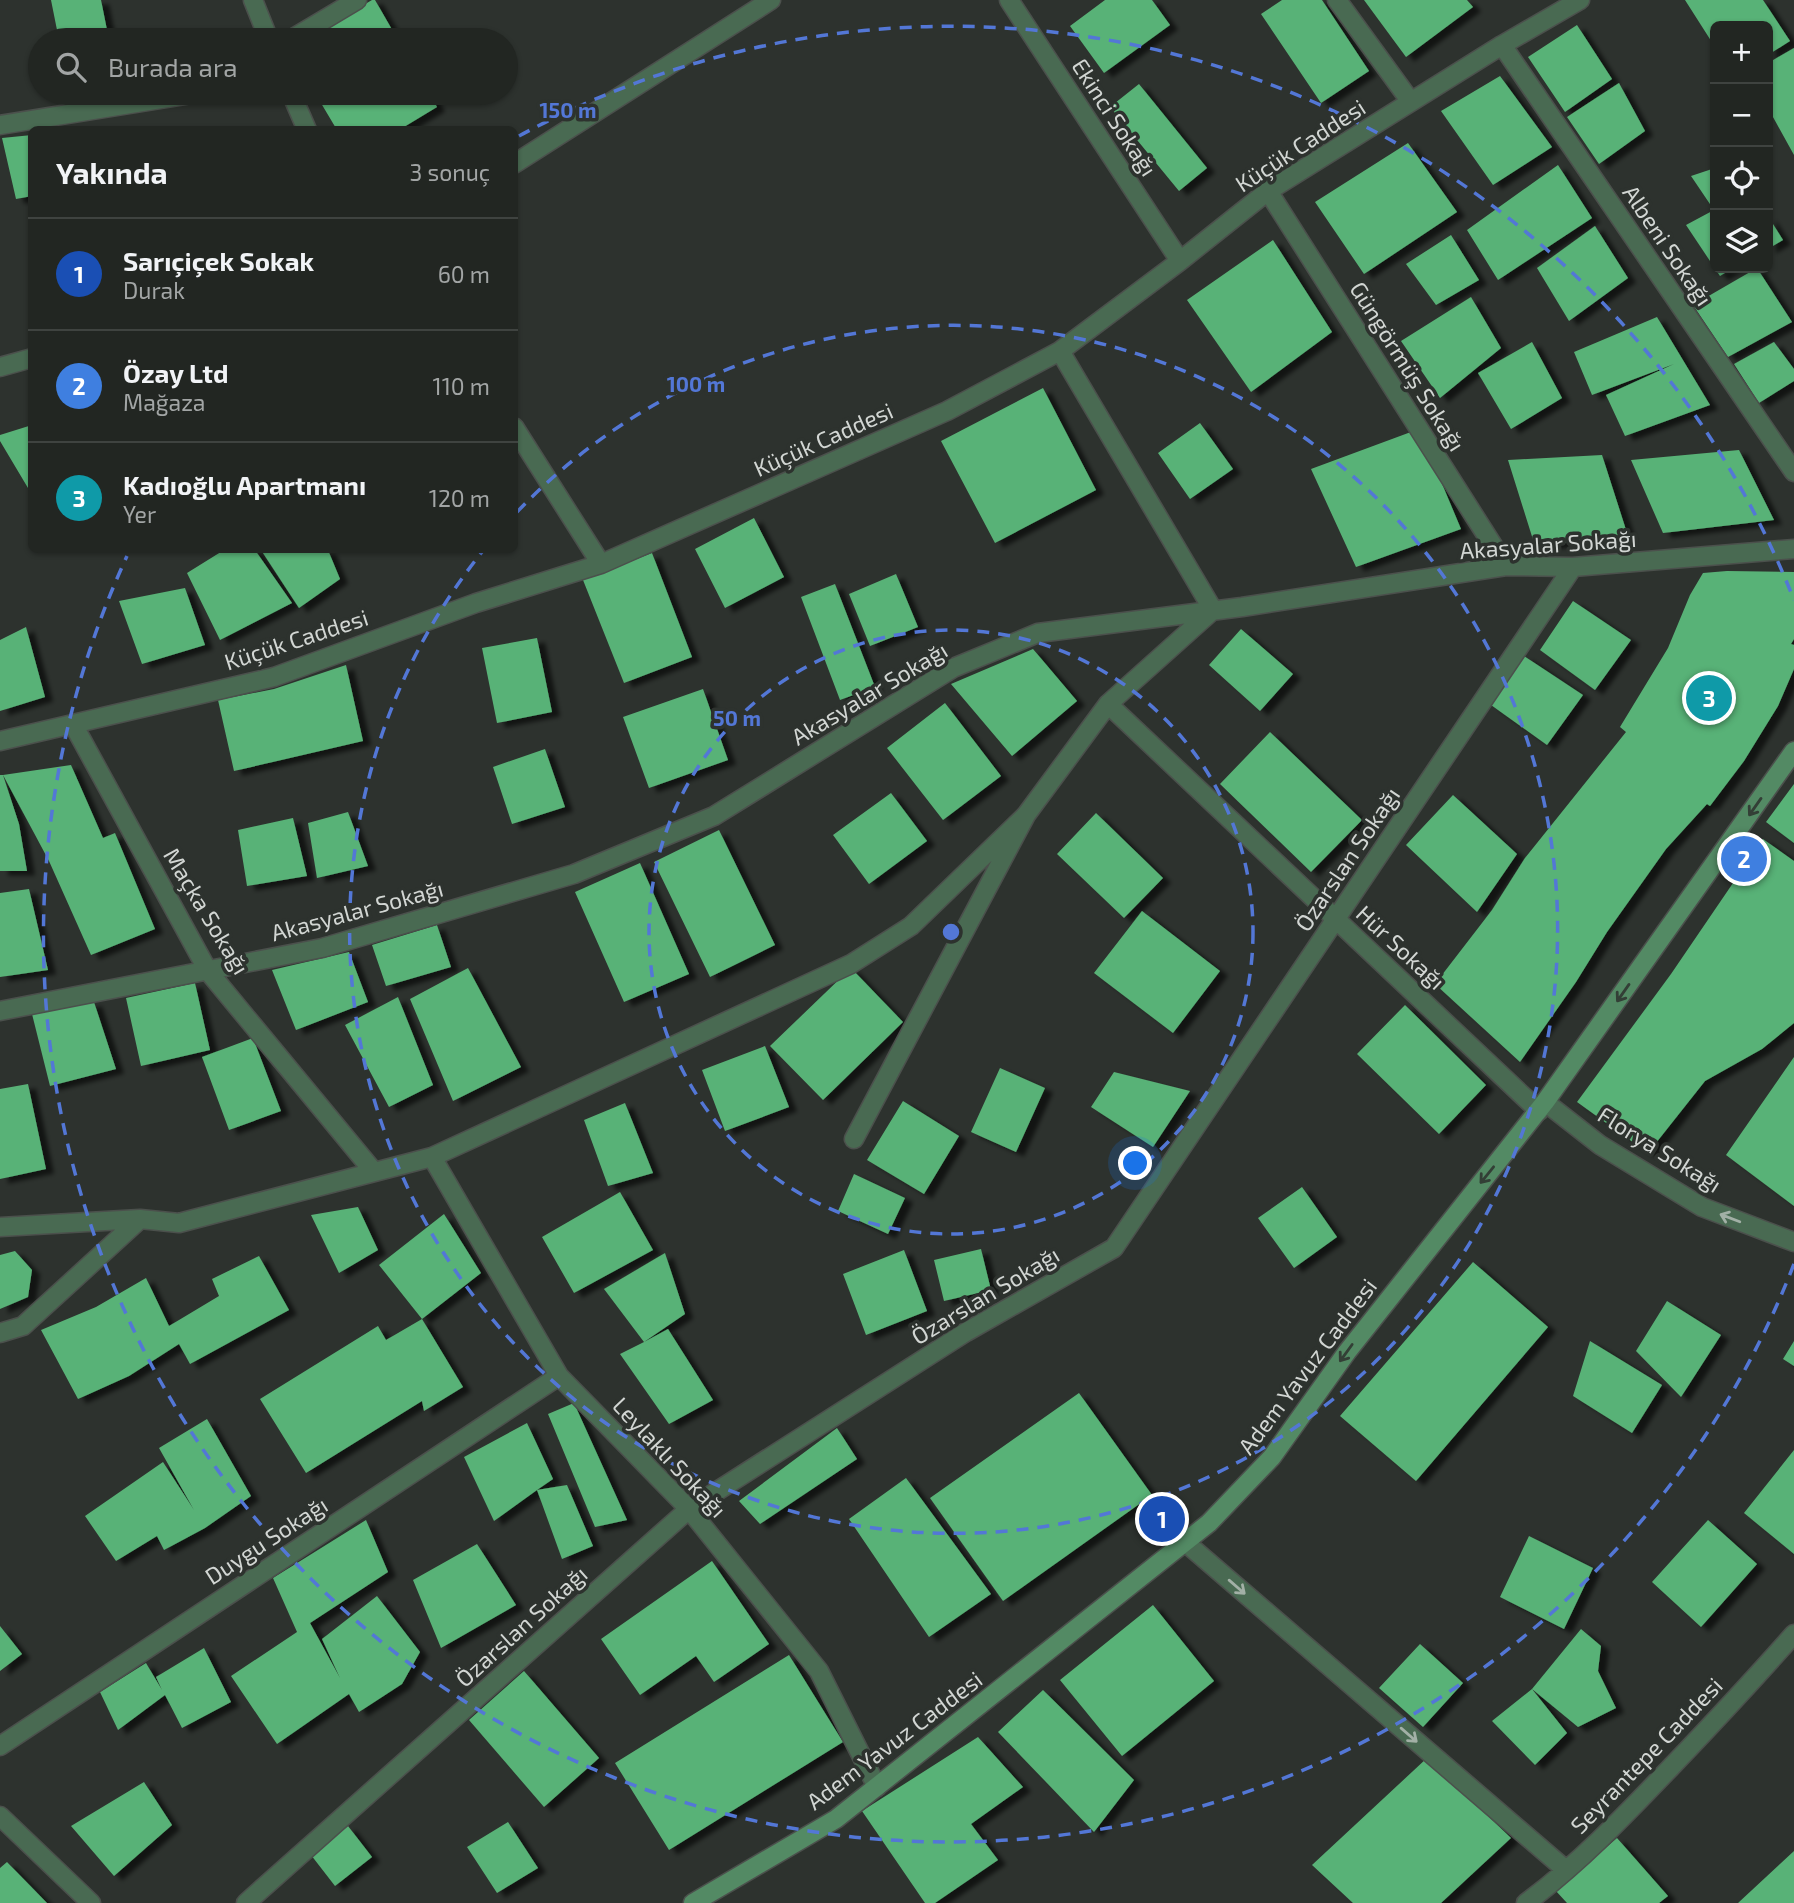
<!DOCTYPE html>
<html lang="tr">
<head>
<meta charset="utf-8">
<style>
  :root { --surface:#222622; --page:#2e322f; --text:#f1f3f6; --muted:#a2a5a5; --line:#3f4340; --accent:#ea580c }
  body { margin:0; font-family:"Exo 2",sans-serif; background:var(--page); color:var(--text) }
  .controls { position:absolute; right:21px; top:21px; display:grid; overflow:hidden; border-radius:10px; box-shadow:0 2px 5px #0004 }
  .controls button { width:63px; height:63px; display:grid; place-items:center; padding:0; border:0; border-bottom:2px solid var(--line); background:var(--surface); color:var(--text); font:35px sans-serif }
  .you { position:absolute; left:1136px; top:1164px; width:24px; height:24px; margin:-18px; border:5px solid #fff; border-radius:50%; background:#1a73e8; box-shadow:0 0 0 10px #1a73e833 }
  .badge { display:grid; place-items:center; width:46px; height:46px; border-radius:50%; background:var(--accent); color:#fff; font-size:23px; font-weight:700 }
  .pin { position:absolute; translate:-50% -50%; border:4px solid #fff; box-shadow:0 2px 7px #0006 }
  .list { margin:0; padding:0; list-style:none }
  h2 { display:flex; justify-content:space-between; align-items:center; height:91px; margin:0; padding:0 28px; font-size:30px }
  h2 small { font-size:23px; font-weight:400; color:var(--muted) }
  .list li { display:grid; grid-template-columns:46px 1fr auto; gap:21px; align-items:center; box-sizing:border-box; height:112px; padding:0 28px; border-top:2px solid var(--line) }
  .list b { display:block; font-size:26px; white-space:nowrap }
  .list p { margin:0; font-size:23px; white-space:nowrap; color:var(--muted) }
  .list em { font-size:23px; font-style:normal; color:var(--muted) }
  .icon { flex:none; width:38px; height:38px; fill:none; stroke:currentColor; stroke-width:2; stroke-linecap:round; stroke-linejoin:round }
  .map { position:relative; flex:none; width:1794px; height:1903px; overflow:hidden }
  .search { position:absolute; background:var(--surface); box-shadow:0 2px 5px #0004; left:28px; top:28px; width:490px; height:77px; display:flex; align-items:center; gap:18px; box-sizing:border-box; padding:0 24px; border-radius:38px; color:var(--muted); font-size:26px }
  .panel { position:absolute; background:var(--surface); box-shadow:0 2px 5px #0004; left:28px; top:126px; width:490px; height:427px; border-radius:10px }
  .map>svg:first-child { display:block }
</style>
</head>
<body>
<div class="map">
<svg width="1794" height="1903" viewBox="0 0 1794 1903">
  <defs>
    <filter id="shadow"><feDropShadow dx="8" dy="4.5" stdDeviation="2" flood-color="#0009"/></filter>
  </defs>
  <rect width="100%" height="100%" fill="#2d322e"/>
  <path fill="#59b277" filter="url(#shadow)" d="M51 0H101L107 30 59 40Z
    M372 0H375L398 40H304Z
    M1105 0H1152L1170 25 1104 73 1070 26Z
    M1282 0H1322L1369 71 1321 103 1261 14Z
    M1364 0H1467L1473 7 1406 57Z
    M1685 0H1763L1790 41 1768 55V26H1715V47Z
    M1577 25 1612 79 1565 112 1528 57Z
    M1794 48V155L1768 108V63Z
    M1500 76 1552 147 1493 185 1441 111Z
    M1619 83 1645 131 1599 164 1567 117Z
    M1139 84 1207 168 1179 191 1110 107Z
    M315 93H429L437 107 399 130H337Z
    M32 135V196L16 199 2 138Z
    M1408 143 1457 212 1364 274 1315 202Z
    M1558 165 1592 218 1498 280 1467 230Z
    M1715 168V268H1733L1720 276 1686 225 1714 210 1691 176Z
    M1768 216 1783 240 1768 249Z
    M1595 226 1628 278 1569 321 1537 268Z
    M1451 235 1479 280 1436 305 1406 264Z
    M1273 240 1332 332 1251 392 1187 300Z
    M1757 268 1792 322 1728 357 1693 305Z
    M1471 297 1501 348 1440 398 1401 341Z
    M1657 317 1710 405 1625 436 1606 395 1674 364 1592 395 1574 352Z
    M1532 342 1562 398 1511 429 1478 373Z
    M1774 342 1794 369V381L1759 403 1734 364Z
    M1043 388 1096 490 995 543 941 441Z
    M1200 423 1233 469 1190 499 1158 453Z
    M32 425V487L28 488 0 441V435Z
    M1419 429 1461 529 1356 567 1311 469Z
    M1739 450 1774 520 1663 533 1631 460Z
    M1602 455 1628 536 1535 546 1508 460Z
    M754 518 784 577 725 608 695 549Z
    M224 550H255L292 603 220 640 187 573Z
    M261 550H328L340 579 299 608Z
    M652 553 692 657 624 683 583 580Z
    M1727 571 1794 572V639L1791 644 1794 645V669L1778 706 1744 761 1710 806 1707 804 1666 849 1607 932 1576 982 1520 1062 1435 984 1492 910 1525 858 1626 732 1620 727 1668 648 1690 595 1703 573Z
    M896 574 918 627 870 646 849 594Z
    M835 584 875 687 840 700 801 597Z
    M185 588 205 645 142 664 119 601Z
    M1573 601 1631 640 1595 690 1540 650Z
    M26 627 45 697 0 711V640Z
    M1241 629 1293 674 1260 711 1209 665Z
    M537 638 552 712 497 723 482 648Z
    M1033 649 1077 701 1012 756 951 684Z
    M1524 656 1583 695 1547 745 1491 705Z
    M346 665 363 741 234 771 218 700 274 689Z
    M703 689 728 760 649 788 623 717Z
    M945 703 1001 776 943 820 887 748Z
    M1270 732 1362 820 1311 872 1220 784Z
    M545 749 565 807 512 824 493 767Z
    M71 765 103 838 115 833 155 929 91 955 49 861 3 775Z
    M0 775H3L19 824 27 871H0Z
    M1794 784V843L1766 822Z
    M891 793 927 841 869 884 833 835Z
    M1453 795 1517 854 1477 912 1406 845Z
    M348 812 368 866 317 878 308 823Z
    M1096 813 1163 878 1124 918 1057 854Z
    M293 818 307 876 247 886 238 830Z
    M719 830 775 945 710 977 654 862Z
    M1763 839 1794 861V1023L1762 1049 1705 1081 1648 1153 1577 1102 1671 974Z
    M640 863 689 974 624 1002 575 892Z
    M29 889 48 970 0 977V893Z
    M1142 911 1220 971 1173 1033 1094 973Z
    M437 925 451 967 386 986 372 945Z
    M349 952 368 1002 296 1030 272 970Z
    M468 968 521 1067 453 1101 410 999Z
    M851 968 903 1022 823 1100 770 1046Z
    M195 983 210 1050 141 1066 126 998Z
    M398 997 433 1085 389 1107 345 1025Z
    M94 1002 116 1069 50 1086 32 1014Z
    M1405 1005 1486 1085 1439 1134 1357 1054Z
    M253 1038 281 1111 229 1130 202 1057Z
    M765 1046 789 1107 725 1131 702 1070Z
    M1794 1057V1206L1726 1155Z
    M1000 1068 1045 1088 1016 1152 971 1132Z
    M1114 1072 1190 1091 1153 1147 1091 1107Z
    M28 1084 46 1169 0 1179V1089Z
    M903 1101 959 1136 924 1194 867 1160Z
    M625 1103 653 1173 608 1186 584 1120Z
    M854 1174 905 1198 888 1234 838 1211Z
    M1302 1187 1337 1237 1294 1268 1258 1218Z
    M620 1192 653 1250 574 1293 542 1237Z
    M358 1207 378 1250 339 1273 311 1215Z
    M444 1214 481 1273 422 1319 379 1265Z
    M981 1249 991 1290 944 1301 934 1260Z
    M904 1250 927 1311 866 1335 843 1274Z
    M15 1251 32 1270 28 1297 0 1309V1255Z
    M665 1253 685 1314 644 1342 668 1329 713 1400 669 1424 620 1354 644 1342 604 1289Z
    M259 1256 289 1310 190 1364 179 1344 129 1376 78 1399 41 1330 96 1307 146 1278 169 1326 219 1296 212 1279Z
    M1473 1262 1548 1327 1416 1481 1340 1416Z
    M1667 1301 1721 1335 1681 1397 1636 1351Z
    M422 1319 463 1387 424 1411 422 1401 306 1473 260 1399 378 1326 386 1340Z
    M1590 1341 1662 1385 1632 1433 1573 1396Z
    M1794 1341V1366L1783 1359Z
    M1079 1393 1152 1495 1003 1601 930 1498Z
    M574 1403 627 1520 595 1527 548 1414Z
    M207 1419 251 1496 205 1528 164 1550 157 1536 116 1561 85 1516 163 1462 194 1510 159 1448Z
    M527 1423 553 1479 537 1490 567 1485 593 1546 562 1559 537 1490 494 1521 464 1457Z
    M837 1428 857 1459 760 1524 739 1501Z
    M1794 1450V1554L1744 1513Z
    M906 1478 991 1594 929 1637 849 1519Z
    M366 1520 388 1572 310 1623 340 1678 322 1639 377 1596 420 1652 402 1684 359 1712 349 1694 277 1744 231 1676 297 1632 273 1578Z
    M1708 1520 1757 1564 1701 1627 1652 1582Z
    M1529 1536 1593 1568 1564 1629 1500 1597Z
    M477 1544 516 1605 441 1648 413 1580Z
    M712 1561 769 1644 714 1682 696 1656 640 1695 601 1639Z
    M1153 1605 1214 1681 1122 1756 1060 1680Z
    M0 1626 22 1654 0 1671Z
    M1581 1629 1601 1646 1598 1671 1616 1708 1578 1727 1532 1689 1567 1733 1535 1765 1492 1721 1532 1689Z
    M1420 1644 1463 1683 1423 1727 1379 1688Z
    M204 1648 231 1702 182 1728 165 1695 118 1730 100 1692 146 1663 162 1690 156 1677Z
    M789 1655 843 1742 669 1850 615 1763Z
    M524 1671 599 1758 544 1807 469 1720Z
    M1043 1690 1134 1780 1094 1832 998 1732Z
    M978 1737 1023 1787 971 1824 998 1860 935 1903H925L862 1811Z
    M1427 1758 1511 1838 1441 1903H1353L1312 1865Z
    M144 1782 172 1825 114 1876 71 1826Z
    M508 1822 538 1868 497 1893 467 1847Z
    M348 1826 372 1857 335 1886 311 1855Z
    M1617 1838 1668 1896 1659 1903H1567L1556 1891Z
    M1794 1851V1903H1738Z
    M7 1862 47 1903H0V1868Z"/>
  <g fill="none" stroke-linecap="round" stroke-linejoin="round">
    <g stroke="#4b504c" stroke-width="21">
      <path id="minor" d="M253 0 269 40
        M1009 0 1180 261
        M1337 0 1411 102
        M290 40 357 0
        M1502 45 1794 472
        M291 93 307 130
        M0 125 198 93
        M514 164 771 0
        M1268 191 1506 566
        M0 367 32 358
        M514 427 601 564
        M1108 704 1539 1111
        M73 724 208 971 374 1172
        M0 741 274 677 476 603 601 564 947 411 1060 351 1180 261 1268 191 1502 45 1580 0
        M0 1011 322 948 574 874 714 816 953 668 1038 633 1242 607 1506 566 1573 567 1794 549
        M1545 1102 1600 1145 1702 1207 1794 1242
        M854 1139 1026 815 1108 704 1213 610 1060 351
        M432 1157 559 1376 689 1509 819 1671 877 1787
        M0 1227 140 1219 179 1223 432 1157 851 964 911 926 1026 815
        M0 1333 23 1326 140 1219
        M1185 1542 1566 1870
        M0 1746 559 1376
        M0 1816 91 1903
        M246 1903 689 1509 966 1332 1114 1248 1573 567
        M1526 1903C1581 1862 1627 1813 1674 1764 1715 1721 1755 1678 1794 1634"/>
    </g>
    <g stroke="#4b504c" stroke-width="21">
      <path id="secondary" d="M693 1903 836 1819 1209 1523 1272 1457 1347 1352 1545 1102 1794 751"/>
    </g>
    <use href="#minor" stroke="#496a52" stroke-width="18"/>
    <use href="#secondary" stroke="#538a64" stroke-width="18"/>
  </g>
  <defs><path id="oneway-shaft" d="M-6 0H5M1.5-3L5.5 0L1.5 3" fill="none" stroke-width="1.6" stroke-linecap="round" stroke-linejoin="round" transform="scale(1.75)"/></defs>
  <g stroke="#333f36">
    <use href="#oneway-shaft" transform="translate(1755 807) rotate(125)"/>
    <use href="#oneway-shaft" transform="translate(1623 993) rotate(125)"/>
    <use href="#oneway-shaft" transform="translate(1487 1175) rotate(129)"/>
    <use href="#oneway-shaft" transform="translate(1346 1353) rotate(126)"/>
  </g>
  <g stroke="#a2b0a6">
    <use href="#oneway-shaft" transform="translate(1730 1218) rotate(-159)"/>
    <use href="#oneway-shaft" transform="translate(1237 1587) rotate(41)"/>
    <use href="#oneway-shaft" transform="translate(1409 1735) rotate(41)"/>
  </g>
  <g fill="none" stroke="#5377d6" stroke-width="3.5" stroke-dasharray="12 9">
    <circle cx="951" cy="932" r="302"/>
    <path d="M517 512A604 604 0 1 1 482 552"/>
    <path d="M1794 1264A906 906 0 1 1 127 556M519 136A906 906 0 0 1 1794 600"/>
  </g>
  <g text-anchor="middle" dominant-baseline="central" stroke-width="7" stroke-linejoin="round" paint-order="stroke">
    <g font-size="23" fill="#d2d6d3" stroke="#2d322e">
      <text transform="translate(1115 117) rotate(57)">Ekinci Sokağı</text>
      <text transform="translate(1300 145) rotate(-33)">Küçük Caddesi</text>
      <text transform="translate(1668 245) rotate(56)">Albeni Sokağı</text>
      <text transform="translate(1408 366) rotate(58)">Güngörmüş Sokağı</text>
      <text transform="translate(823 439) rotate(-24)">Küçük Caddesi</text>
      <text transform="translate(1548 544) rotate(-4)">Akasyalar Sokağı</text>
      <text transform="translate(296 639) rotate(-18)">Küçük Caddesi</text>
      <text transform="translate(869 693) rotate(-31)">Akasyalar Sokağı</text>
      <text transform="translate(1347 859) rotate(-56)">Özarslan Sokağı</text>
      <text transform="translate(357 910) rotate(-15)">Akasyalar Sokağı</text>
      <text transform="translate(207 911) rotate(59)">Maçka Sokağı</text>
      <text transform="translate(1401 947) rotate(43)">Hür Sokağı</text>
      <text transform="translate(1660 1149) rotate(32)">Florya Sokağı</text>
      <text transform="translate(985 1295) rotate(-31)">Özarslan Sokağı</text>
      <text transform="translate(1307 1366) rotate(-53)">Adem Yavuz Caddesi</text>
      <text transform="translate(670 1457) rotate(47)">Leylaklı Sokağı</text>
      <text transform="translate(266 1540) rotate(-33)">Duygu Sokağı</text>
      <text transform="translate(521 1626) rotate(-42)">Özarslan Sokağı</text>
      <text transform="translate(894 1740) rotate(-37)">Adem Yavuz Caddesi</text>
      <text transform="translate(1646 1755) rotate(-46)">Seyrantepe Caddesi</text>
    </g>
  </g>
  <circle cx="951" cy="932" r="10" fill="#5377d6" stroke="#2d322e" stroke-width="3.5"/>
  <g font-size="21" text-anchor="middle" font-weight="bold" fill="#5377d6" stroke="#2d322e" stroke-width="7" stroke-linejoin="round" paint-order="stroke">
    <text x="568" y="118">150 m</text>
    <text x="696" y="392">100 m</text>
    <text x="737" y="726">50 m</text>
  </g>
</svg>
<div class="controls">
<button>+</button>
<button>−</button>
<button><svg class="icon" aria-label="locate" viewBox="0 0 24 24"><circle cx="12" cy="12" r="6"/><path d="M12 2v4M12 18v4M2 12h4M18 12h4"/></svg></button>
<button><svg class="icon" aria-label="layers" viewBox="0 0 24 24"><path d="M12 4l9 5-9 5-9-5zM3 14l9 5 9-5"/></svg></button>
</div>
<div class="you"></div>
<div class="pin badge" style="left:1162px;top:1519px;background:#1a4fb4">1</div>
<div class="pin badge" style="left:1744px;top:859px;background:#3f7fe0">2</div>
<div class="pin badge" style="left:1709px;top:698px;background:#0f9aa8">3</div>
<div class="search"><svg class="icon" aria-label="search" viewBox="0 0 24 24"><circle cx="10" cy="10" r="6"/><path d="M15 15l6 6"/></svg>Burada ara</div>
<section class="panel">
<h2>Yakında<small>3 sonuç</small></h2>
<ul class="list">
<li><span class="badge" style="background:#1a4fb4">1</span><div><b>Sarıçiçek Sokak</b><p>Durak</p></div><em>60 m</em></li>
<li><span class="badge" style="background:#3f7fe0">2</span><div><b>Özay Ltd</b><p>Mağaza</p></div><em>110 m</em></li>
<li><span class="badge" style="background:#0f9aa8">3</span><div><b>Kadıoğlu Apartmanı</b><p>Yer</p></div><em>120 m</em></li>
</ul>
</section>
</div>
</body>
</html>
